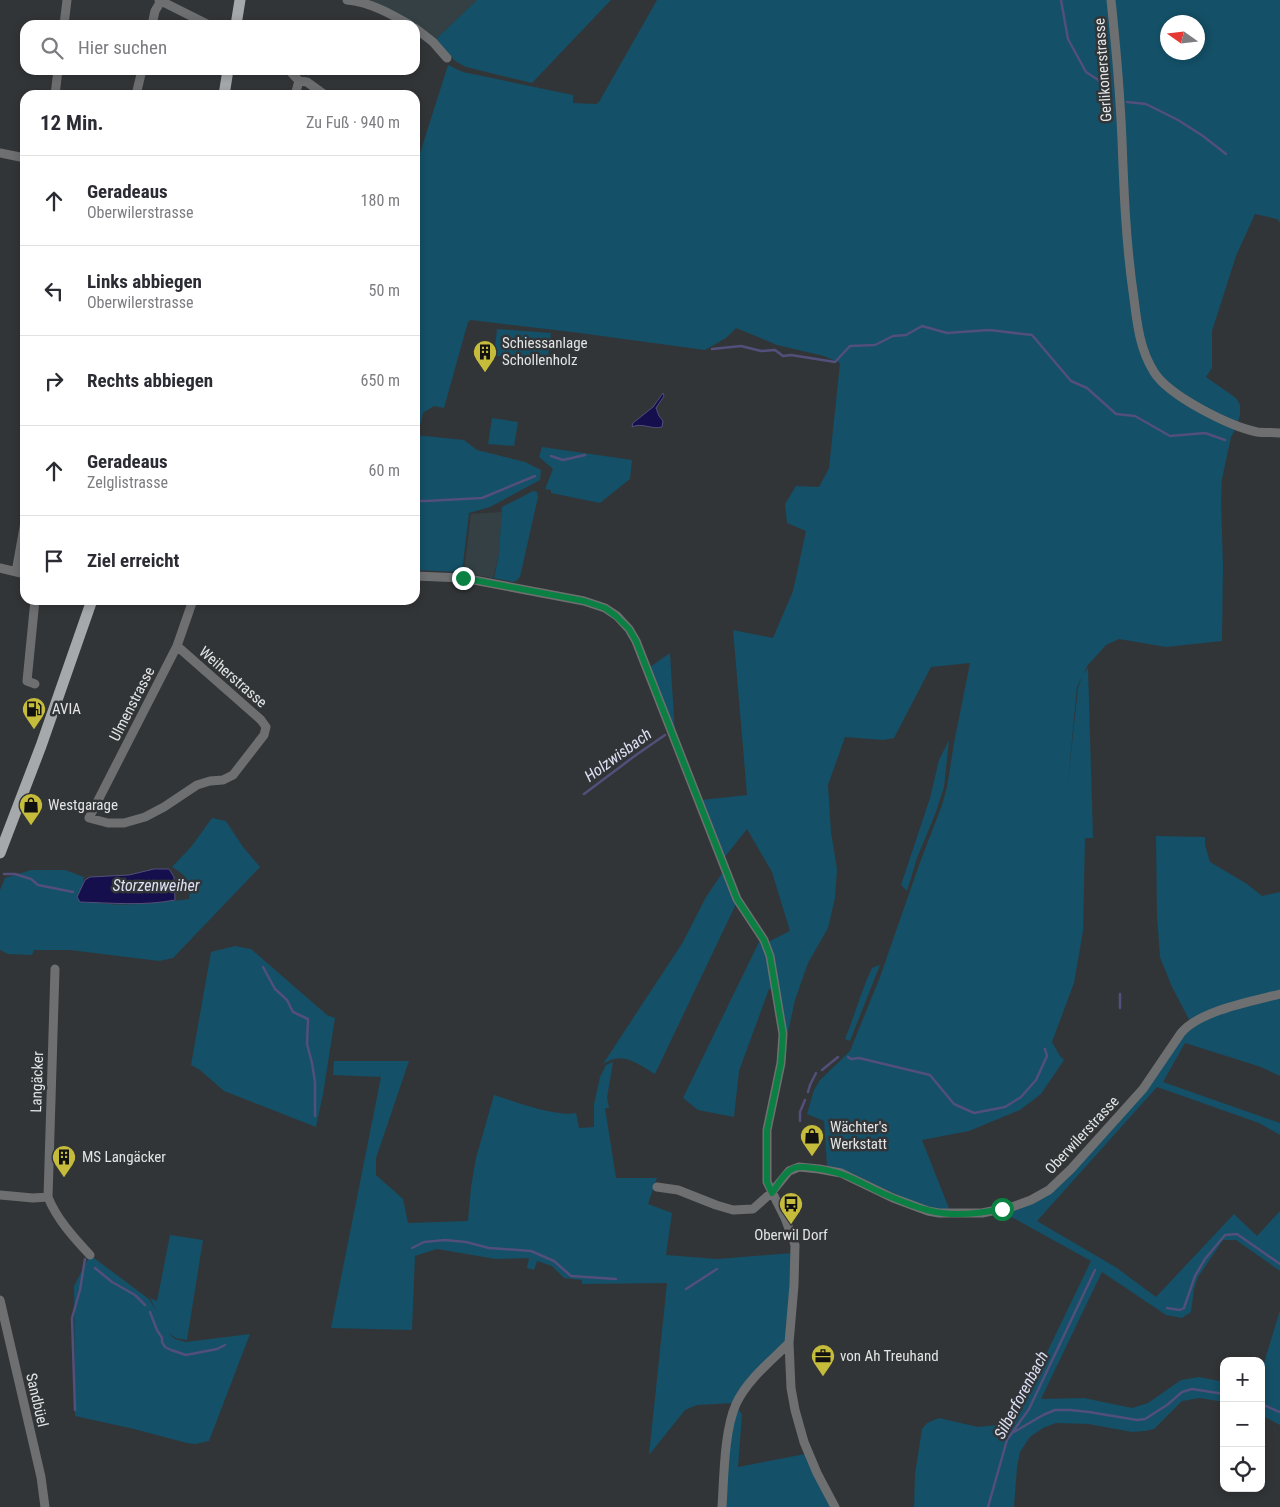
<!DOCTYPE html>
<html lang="de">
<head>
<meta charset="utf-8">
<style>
  :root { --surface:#fff; --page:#f7f7f7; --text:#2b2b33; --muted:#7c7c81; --line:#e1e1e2 }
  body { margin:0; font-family:"Roboto Condensed",sans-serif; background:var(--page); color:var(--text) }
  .controls { position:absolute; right:15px; bottom:15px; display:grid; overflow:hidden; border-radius:10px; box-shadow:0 2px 8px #0003 }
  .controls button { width:45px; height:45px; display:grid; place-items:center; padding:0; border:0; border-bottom:1px solid var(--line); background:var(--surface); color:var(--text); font:25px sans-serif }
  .compass { position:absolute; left:1160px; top:15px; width:45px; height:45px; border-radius:50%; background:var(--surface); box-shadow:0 2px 8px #0003; rotate:284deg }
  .stop { position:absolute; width:15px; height:15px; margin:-11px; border:4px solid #0b8043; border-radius:50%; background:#fff }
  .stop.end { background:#0b8043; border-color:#fff; box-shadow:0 1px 5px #0008 }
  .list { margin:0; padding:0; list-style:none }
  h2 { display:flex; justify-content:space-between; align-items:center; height:65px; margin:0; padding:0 20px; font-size:21px }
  h2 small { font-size:16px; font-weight:400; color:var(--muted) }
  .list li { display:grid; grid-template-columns:32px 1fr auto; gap:15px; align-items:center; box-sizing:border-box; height:90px; padding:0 20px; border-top:1px solid var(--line) }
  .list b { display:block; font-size:19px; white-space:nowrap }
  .list p { margin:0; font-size:16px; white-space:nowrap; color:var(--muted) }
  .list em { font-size:16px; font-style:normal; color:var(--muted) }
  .icon { flex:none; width:28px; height:28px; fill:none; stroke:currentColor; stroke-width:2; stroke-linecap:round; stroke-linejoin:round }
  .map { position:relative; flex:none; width:1280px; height:1507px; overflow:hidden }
  .search { position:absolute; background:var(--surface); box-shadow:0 2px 8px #0003; left:20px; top:20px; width:400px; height:55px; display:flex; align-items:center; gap:12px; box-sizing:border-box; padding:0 18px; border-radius:15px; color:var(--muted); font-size:19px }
  .panel { position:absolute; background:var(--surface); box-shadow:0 2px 8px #0003; left:20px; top:90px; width:400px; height:515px; border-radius:15px }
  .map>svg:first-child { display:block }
</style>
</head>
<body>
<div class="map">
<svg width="1280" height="1507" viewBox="0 0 1280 1507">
  <rect width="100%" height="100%" fill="#323537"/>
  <path fill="#354044" d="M357 0H477L433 42 420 30Z
    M502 512 499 554 493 578 464 573 471 514Z"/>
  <path fill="#145067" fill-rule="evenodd" d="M477 0H611L532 83 466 67 455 61 436 39Z
    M657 0H1280V223L1277 219 1255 214 1236 256 1212 331V368L1206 377 1236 398 1240 405V415L1237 426 1231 437 1222 479 1221 500 1223 566 1222 641 1166 647 1119 639 1106 645 1088 665 1083 674 1088 668 1093 838H1085L1083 931 1074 983 1052 1042 1060 1056 1064 1060 1041 1094 1020 1110 969 1131 922 1140 950 1211 929 1208 908 1200 851 1173 827 1166 824 1121 807 1114 814 1090 820 1080 850 1051 880 977 919 865 942 805 947 787 954 743 970 663 931 667 894 738 883 740 845 737 828 785 831 832 837 869 835 898 828 928 808 963 795 1000 788 1032H785L768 942 790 931 772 872 747 829 724 858 701 800 747 795 733 630 773 638 793 591 806 531 787 523 785 504 796 486 819 487 829 468 840 363 824 356 777 345 736 328 726 338 705 350 572 332 471 320 468 322 444 408 434 406 423 413 421 423 415 422V169L448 65 463 72 573 95V103L596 104 599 102ZM1168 22H1198V52H1168ZM1082 676 1078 688 1068 782 1077 687Z
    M497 329 551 333 548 358 494 356Z
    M492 418 518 422 514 446 488 444Z
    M415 435 464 440 477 450 525 462 541 470 540 480 490 507 469 513 462 572 415 570Z
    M542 447 632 460 630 479 600 503 551 493V490L545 489 553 469 539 457Z
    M533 491 537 492 538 497 520 577 516 581 513 582 494 578 499 554 502 507Z
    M670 653 675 734 650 667Z
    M949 740 944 787 936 812 917 858 907 891 901 885 930 798 939 760Z
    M212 818 226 821 243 847 260 867 173 958 159 961 70 950H34L32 955 8 954 0 950V890L5 878 31 870H65L84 877 80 899C111 909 157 903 189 899 192 881 187 876 172 867L191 847Z
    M1156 836 1205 837V845L1210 862 1247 884 1262 896 1280 892V1076L1261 1067 1185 1043 1163 1082 1280 1123V1135L1259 1123 1157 1087 1037 1221 1117 1268 1156 1297 1234 1214 1257 1236 1280 1211V1271L1236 1240H1223L1198 1277 1194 1289 1191 1312 1182 1318 1166 1315 1102 1272 1041 1399 1084 1398 1132 1408 1148 1403 1181 1380 1199 1377 1224 1382V1402L1200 1398 1182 1401 1154 1429 1145 1431 1132 1432 1088 1424 1056 1423 1043 1428 1030 1437 1020 1452 1017 1467 1014 1507H914L915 1474 922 1429 927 1423 939 1418 978 1427 998 1425 1009 1419 1024 1400 1091 1261 1008 1215 1006 1211 1049 1194 1192 1025 1172 987 1160 957 1157 916Z
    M723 872 736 904 655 1074C643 1067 628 1055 614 1059 610 1060 606 1062 603 1064L683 942 706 897Z
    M760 940 768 958 773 990 769 989 739 1071 734 1117 698 1110 683 1098Z
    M235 946 251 949 327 1015 335 1018 323 1094 316 1127 224 1091 200 1070 191 1065 211 952Z
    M880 965 850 1041 845 1039C855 1015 861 991 872 968Z
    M334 1061H409L376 1158V1175L403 1199 408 1223 468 1221 471 1187 476 1158 494 1095C517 1102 554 1117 576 1113L579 1128 594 1127V1104L600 1077 606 1065 613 1062 607 1098 609 1108H605L616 1178H657L648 1204 672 1213 666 1255 717 1259 792 1253 787 1341 734 1403 697 1405 685 1410 649 1455 667 1283 582 1284V1280L564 1278 552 1266 537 1261 534 1270 527 1268 529 1258 496 1259 437 1249 415 1256 412 1330 331 1328 381 1077 333 1075Z
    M170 1235 203 1240 187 1340 176 1338 168 1333 175 1339 186 1342 250 1334 209 1441 195 1444 187 1443 134 1429 75 1416 74 1286 90 1255 149 1299 157 1312 150 1298 157 1301Z
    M1280 1310V1425L1261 1415V1373Z
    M737 1408 742 1414 738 1467 805 1454 832 1507H725L728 1454Z"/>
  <path fill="#150f4d" stroke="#524f7b" d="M663 393 664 396 656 408 659 416 663 421 662 427C652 430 641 422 632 427L633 423 653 407Z
    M154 869H169L174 877 175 900C144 906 112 903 80 902L77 897 85 880 90 877 129 875Z"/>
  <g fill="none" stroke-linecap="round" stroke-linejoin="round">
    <path stroke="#524f7b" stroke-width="2.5" d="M1061 0 1068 39 1086 72 1109 87
      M1127 102 1146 104 1178 120 1203 136 1226 154
      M712 349 741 346 761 351 775 350 783 356 791 355 835 362 850 346 875 345 893 336 906 335 922 326 947 333 989 330 1032 335 1071 381 1087 388 1116 414 1135 416 1170 436 1205 433 1225 440
      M551 456 563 460 585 455
      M415 501H426L482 498 535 476
      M584 794 636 755 665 735
      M4 874H15L31 879 38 885 73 892
      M263 967 275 989 287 1000 293 1012 308 1019 307 1044 312 1063 315 1082V1116
      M1120 994V1008
      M848 1057 851 1059 859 1058 930 1075 954 1104 974 1113 1005 1107 1021 1097 1036 1080 1047 1056 1045 1049
      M822 1070 838 1057
      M808 1092 810 1085 816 1073
      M800 1121V1112L805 1100
      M412 1248 424 1242 445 1240 466 1242 489 1248 531 1251 554 1261 571 1276 616 1279
      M95 1268 112 1282 135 1295 145 1305
      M686 1289 717 1269
      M1167 1308 1180 1310 1184 1308 1195 1276 1205 1259 1225 1235 1237 1234 1280 1264
      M150 1312 157 1330 162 1338V1342L165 1347 171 1350 186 1355 217 1349 225 1345
      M1261 1404 1280 1412
      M75 1410 72 1318 80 1290 85 1259
      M1014 1432 1043 1415 1055 1410H1070L1089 1412 1137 1420 1145 1419 1167 1405 1182 1392 1192 1389 1224 1394
      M988 1507 1007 1440 1029 1409 1095 1270"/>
    <path stroke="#6e6f71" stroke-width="9" d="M159 0 209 25
      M347 0C370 2 391 14 410 25
      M1111 0C1116 47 1120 93 1122 140 1124 194 1126 245 1134 299 1137 324 1140 350 1154 372 1169 396 1229 426 1257 432 1265 433 1273 432 1280 433
      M64 25 67 0
      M152 25 155 11 161 1
      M415 28 433 42 447 58
      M289 70 299 81 307 82 325 95
      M55 95 58 70
      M136 95 142 70
      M295 95 299 81
      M0 153 25 158
      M25 334V341
      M0 568 25 574
      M16 572 25 522
      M415 576 463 578 584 601 605 608 617 616 629 629 636 641 737 899 764 940 770 956 783 1034 781 1063 767 1130V1182L785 1218 795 1245 794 1285 789 1343 791 1388 795 1410 804 1442 817 1473 835 1507
      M35 600 27 681 35 684
      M177 646 261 720 266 727 264 735 233 775 223 780 210 781 197 785 164 807 145 817 124 823H108L89 818 177 646 193 600
      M657 1187 678 1190 716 1205 733 1210 753 1209 771 1193 789 1171 799 1167 819 1169 841 1173 893 1198 928 1211 939 1213H982L1012 1207 1031 1200 1049 1190 1071 1169 1143 1089 1181 1033C1199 1011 1252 1001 1280 994
      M0 1195 33 1198 48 1197 55 969
      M48 1197C56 1218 74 1238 90 1255
      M0 1300 41 1477 45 1507
      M722 1507C724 1477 724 1431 736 1404 747 1380 771 1361 789 1343"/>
    <path stroke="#a6a9ac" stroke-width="11" d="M236 25 240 0
      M224 95 228 70
      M0 853 41 746 92 600"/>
  </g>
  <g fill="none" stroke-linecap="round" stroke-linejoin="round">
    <path stroke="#0b8043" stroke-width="6" d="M463 578 584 601 605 608 616 616 629 629 636 641 737 899 764 940 770 956 783 1034 781 1063 767 1130V1182L772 1193C778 1185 784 1172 794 1168 800 1166 807 1167 813 1168 843 1171 858 1182 884 1194 898 1200 912 1206 927 1210 951 1217 978 1214 1002 1209"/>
  </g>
  <defs>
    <g id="building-pin" transform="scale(1.25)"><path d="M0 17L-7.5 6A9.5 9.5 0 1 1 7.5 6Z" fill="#c6bc3c" stroke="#323537"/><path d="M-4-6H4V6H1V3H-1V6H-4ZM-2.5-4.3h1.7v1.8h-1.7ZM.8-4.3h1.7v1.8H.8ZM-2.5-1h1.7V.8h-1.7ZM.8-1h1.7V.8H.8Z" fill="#111"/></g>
    <g id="fuel-pin" transform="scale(1.25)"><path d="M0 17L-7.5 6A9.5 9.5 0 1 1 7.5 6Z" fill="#c6bc3c" stroke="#323537"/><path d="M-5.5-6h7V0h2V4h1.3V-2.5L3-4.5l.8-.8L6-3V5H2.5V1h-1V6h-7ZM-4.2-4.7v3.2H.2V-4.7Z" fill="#111"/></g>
    <g id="shop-pin" transform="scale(1.25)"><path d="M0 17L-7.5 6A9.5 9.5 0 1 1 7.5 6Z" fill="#c6bc3c" stroke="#323537"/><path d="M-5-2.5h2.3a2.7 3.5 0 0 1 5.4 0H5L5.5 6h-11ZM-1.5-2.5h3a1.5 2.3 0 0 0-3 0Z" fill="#111"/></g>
    <g id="bus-pin" transform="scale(1.25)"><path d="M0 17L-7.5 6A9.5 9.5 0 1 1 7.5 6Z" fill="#c6bc3c" stroke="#323537"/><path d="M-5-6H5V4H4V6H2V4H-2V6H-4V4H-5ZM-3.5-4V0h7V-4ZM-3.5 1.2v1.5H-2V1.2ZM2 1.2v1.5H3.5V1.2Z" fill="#111"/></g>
    <g id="office-pin" transform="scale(1.25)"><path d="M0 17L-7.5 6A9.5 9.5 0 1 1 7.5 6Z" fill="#c6bc3c" stroke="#323537"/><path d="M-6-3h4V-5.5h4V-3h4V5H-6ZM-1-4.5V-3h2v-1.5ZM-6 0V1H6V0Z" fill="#111"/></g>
  </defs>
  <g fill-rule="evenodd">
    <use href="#building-pin" x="485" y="352"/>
    <use href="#fuel-pin" x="34" y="709"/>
    <use href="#shop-pin" x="31" y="805"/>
    <use href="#shop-pin" x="812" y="1136"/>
    <use href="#building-pin" x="64" y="1157"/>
    <use href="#bus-pin" x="791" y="1204"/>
    <use href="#office-pin" x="823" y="1356"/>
  </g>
  <g text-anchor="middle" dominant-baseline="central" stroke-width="5" stroke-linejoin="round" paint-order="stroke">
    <g font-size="15" fill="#e2e4e5" stroke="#323537">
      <text transform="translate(1103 70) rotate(-94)">Gerlikonerstrasse</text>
      <text transform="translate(233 677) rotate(41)">Weiherstrasse</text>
      <text transform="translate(132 704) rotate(-63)">Ulmenstrasse</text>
      <text transform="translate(37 1082) rotate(-88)">Langäcker</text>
      <text transform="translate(1082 1135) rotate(-47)">Oberwilerstrasse</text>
      <text transform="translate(37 1400) rotate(77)">Sandbüel</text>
    </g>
    <g font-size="15" fill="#e2e4e5" stroke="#323537" text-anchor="start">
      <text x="502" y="343">Schiessanlage<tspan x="502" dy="17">Schollenholz</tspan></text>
      <text x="52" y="709">AVIA</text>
      <text x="48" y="805">Westgarage</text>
      <text x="830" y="1127">Wächter's<tspan x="830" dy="17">Werkstatt</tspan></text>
      <text x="82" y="1157">MS Langäcker</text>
      <text x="791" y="1235" text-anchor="middle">Oberwil Dorf</text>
      <text x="840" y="1356">von Ah Treuhand</text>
    </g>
    <g font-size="16" font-style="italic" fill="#dde0f4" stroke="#323537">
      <text transform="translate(618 755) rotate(-36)">Holzwisbach</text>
      <text x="156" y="885">Storzenweiher</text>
      <text transform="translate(1021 1395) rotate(-62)">Silberforenbach</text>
    </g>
  </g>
</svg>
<div class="controls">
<button>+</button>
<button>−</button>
<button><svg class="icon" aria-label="locate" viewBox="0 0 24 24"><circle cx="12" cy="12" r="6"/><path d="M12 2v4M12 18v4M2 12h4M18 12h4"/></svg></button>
</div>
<svg class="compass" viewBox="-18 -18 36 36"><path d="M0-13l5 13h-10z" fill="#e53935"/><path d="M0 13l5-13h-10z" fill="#7c7c81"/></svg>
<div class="stop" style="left:1002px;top:1209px"></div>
<div class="stop end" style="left:463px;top:578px"></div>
<div class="search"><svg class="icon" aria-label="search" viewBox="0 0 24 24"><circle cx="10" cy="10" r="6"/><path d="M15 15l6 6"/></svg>Hier suchen</div>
<section class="panel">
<h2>12 Min.<small>Zu Fuß · 940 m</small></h2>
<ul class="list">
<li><svg class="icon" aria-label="ahead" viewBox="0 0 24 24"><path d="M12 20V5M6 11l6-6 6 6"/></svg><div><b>Geradeaus</b><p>Oberwilerstrasse</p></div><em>180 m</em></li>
<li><svg class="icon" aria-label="left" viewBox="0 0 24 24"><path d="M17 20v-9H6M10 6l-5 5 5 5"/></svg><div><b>Links abbiegen</b><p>Oberwilerstrasse</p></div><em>50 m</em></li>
<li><svg class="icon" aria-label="right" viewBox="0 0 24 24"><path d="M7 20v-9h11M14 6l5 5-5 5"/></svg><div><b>Rechts abbiegen</b></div><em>650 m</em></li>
<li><svg class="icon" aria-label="ahead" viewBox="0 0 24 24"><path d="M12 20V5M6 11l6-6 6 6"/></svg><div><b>Geradeaus</b><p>Zelglistrasse</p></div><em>60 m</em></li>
<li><svg class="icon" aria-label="arrive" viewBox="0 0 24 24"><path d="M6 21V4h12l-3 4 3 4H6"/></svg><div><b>Ziel erreicht</b></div></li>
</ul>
</section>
</div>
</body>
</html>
